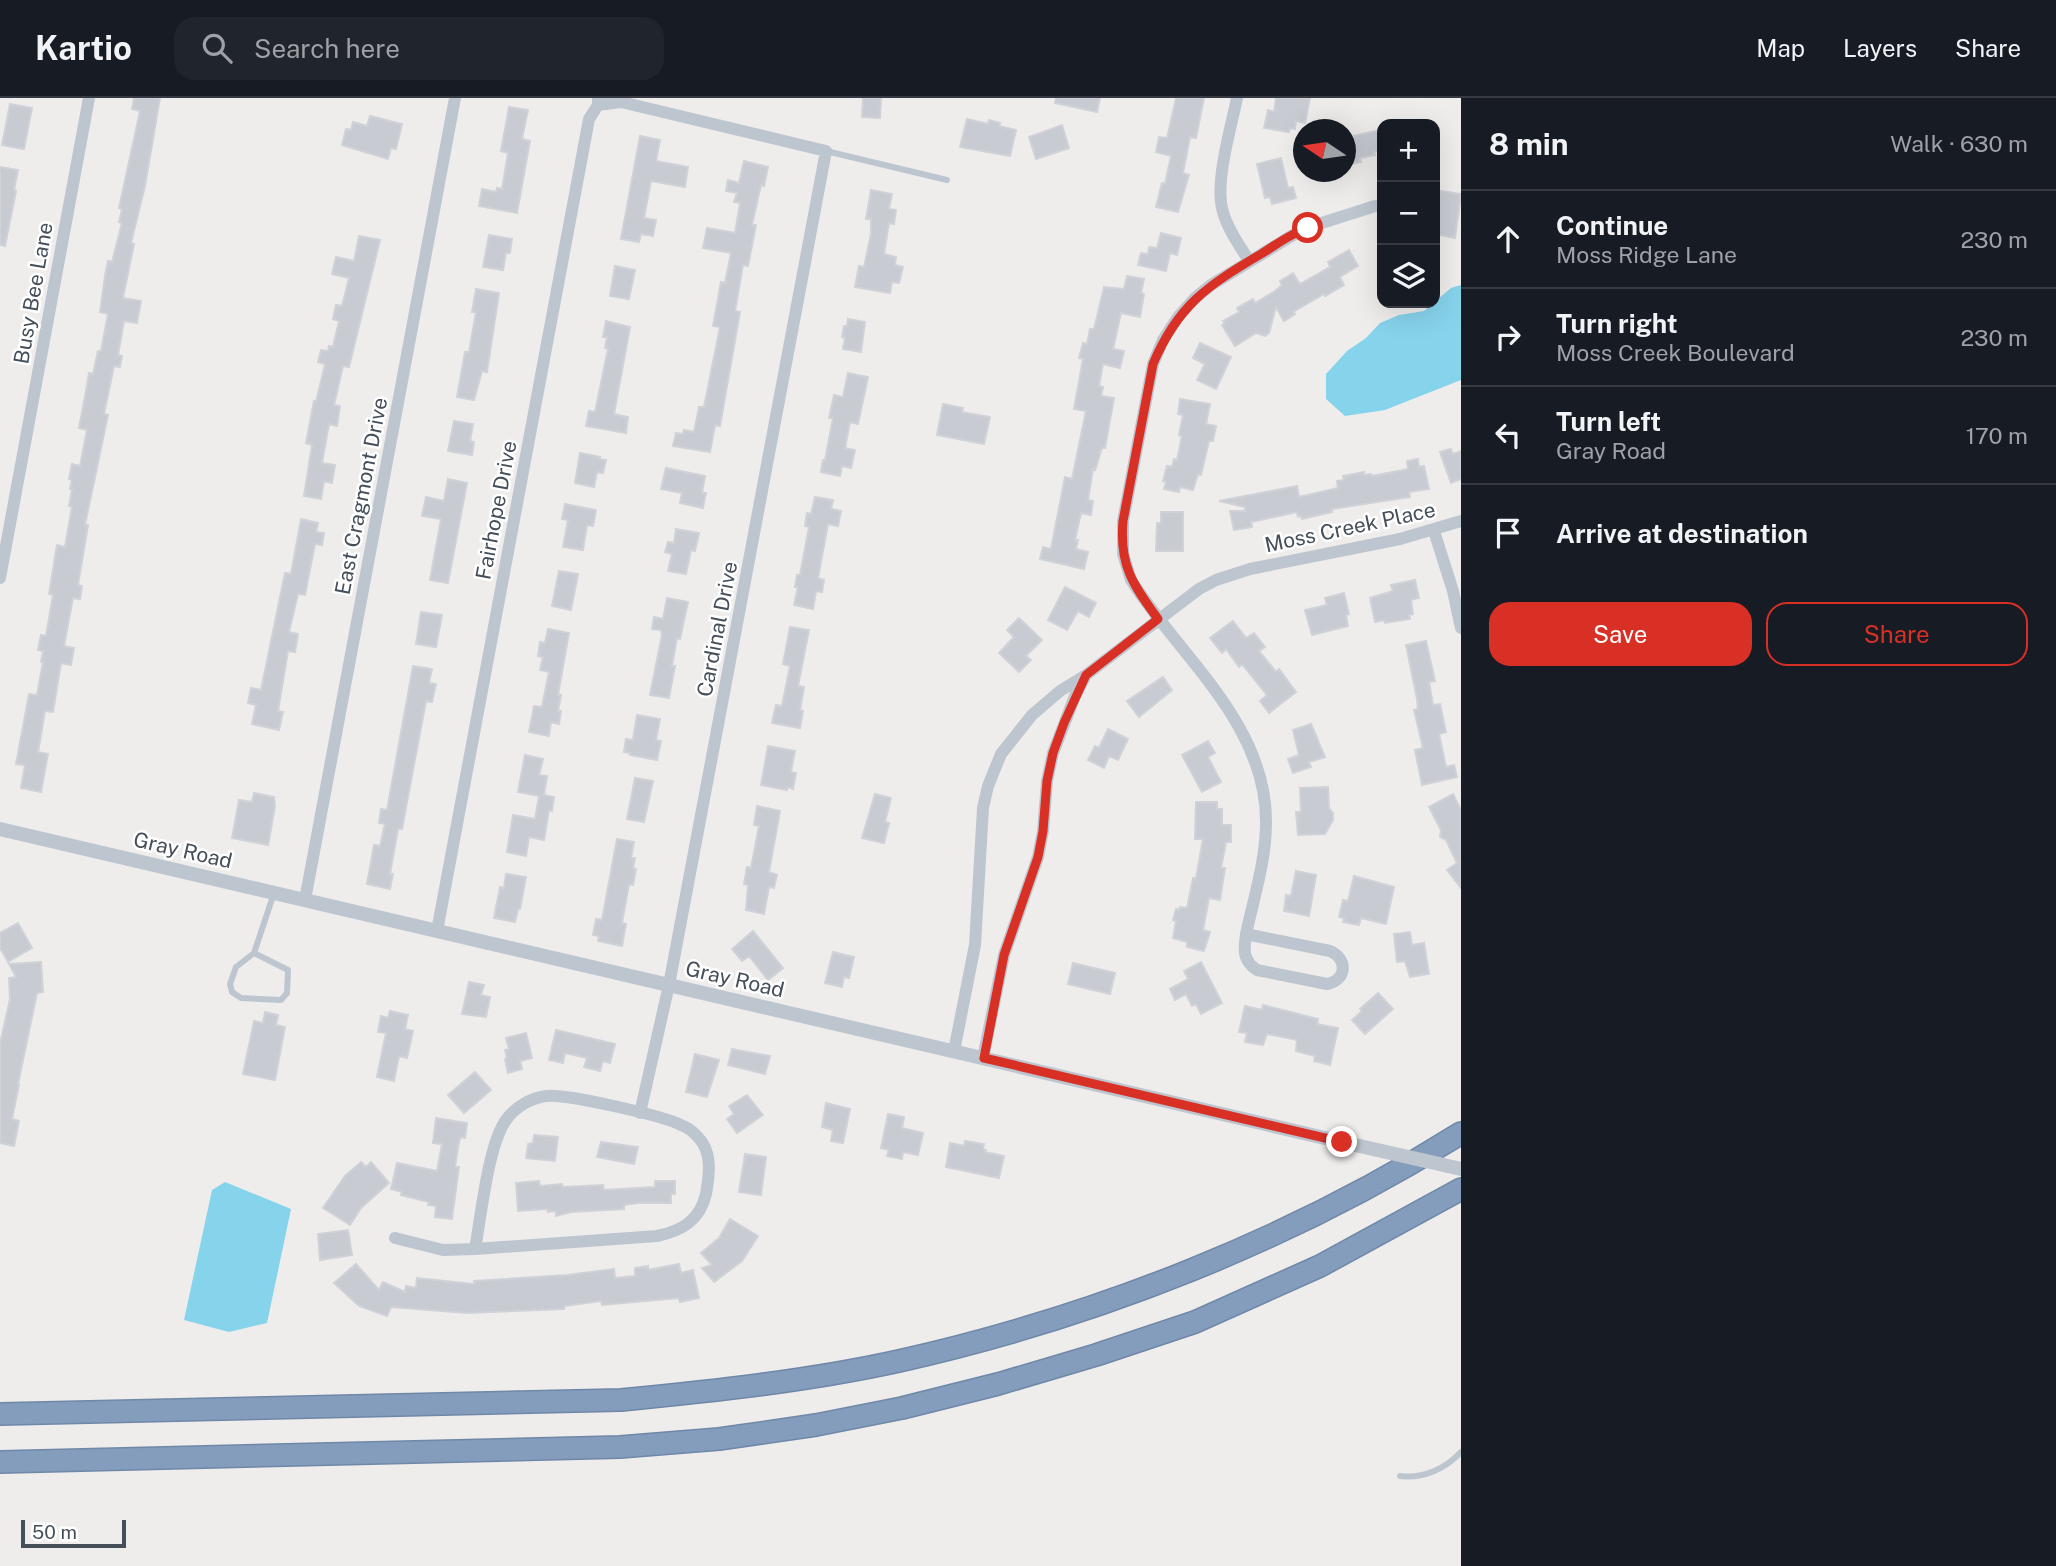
<!DOCTYPE html>
<html lang="en">
<head>
<meta charset="utf-8">
<style>
  :root { --surface:#171b24; --page:#20242c; --text:#f1f3f6; --muted:#9ea1a6; --line:#363941; --accent:#d93025 }
  body { margin:0; font-family:"Public Sans",sans-serif; background:var(--page); color:var(--text) }
  .controls { position:absolute; right:21px; top:21px; display:grid; overflow:hidden; border-radius:14px; box-shadow:0 7px 28px #0002 }
  .controls button { width:63px; height:63px; display:grid; place-items:center; padding:0; border:0; border-bottom:2px solid var(--line); background:var(--surface); color:var(--text); font:35px sans-serif }
  .compass { position:absolute; left:1293px; top:21px; width:63px; height:63px; border-radius:50%; background:var(--surface); box-shadow:0 7px 28px #0002; rotate:283deg }
  .scale { position:absolute; left:21px; bottom:18px; width:105px; box-sizing:border-box; padding-left:7px; border:4px solid #454f5a; border-top:0; font-size:19px; line-height:24px; white-space:nowrap; color:#454f5a; -webkit-text-stroke:5px #fff; paint-order:stroke }
  .stop { position:absolute; width:21px; height:21px; margin:-16px; border:5px solid #d93025; border-radius:50%; background:#fff }
  .stop.end { background:#d93025; border-color:#fff; box-shadow:0 2px 7px #0008 }
  .list { margin:0; padding:0; list-style:none }
  h2 { display:flex; justify-content:space-between; align-items:center; height:91px; margin:0; padding:0 28px; font-size:30px }
  h2 small { font-size:23px; font-weight:400; color:var(--muted) }
  .list li { display:grid; grid-template-columns:46px 1fr auto; gap:21px; align-items:center; box-sizing:border-box; height:98px; padding:0 28px; border-top:2px solid var(--line) }
  .list b { display:block; font-size:26px; white-space:nowrap }
  .list p { margin:0; font-size:23px; white-space:nowrap; color:var(--muted) }
  .list em { font-size:23px; font-style:normal; color:var(--muted) }
  .actions { display:flex; gap:14px; padding:21px 28px }
  .actions a { flex:1; padding:16px 0; border:2px solid var(--accent); border-radius:21px; text-align:center; font-size:24px; color:var(--accent) }
  .actions .main { background:var(--accent); color:#fff }
  .icon { flex:none; width:38px; height:38px; fill:none; stroke:currentColor; stroke-width:2; stroke-linecap:round; stroke-linejoin:round }
  .map { position:relative; flex:none; width:1461px; height:1468px; overflow:hidden }
  header { display:flex; align-items:center; gap:42px; box-sizing:border-box; height:98px; padding:0 35px; background:var(--surface); border-bottom:2px solid var(--line) }
  header strong { font-size:33px }
  nav { display:flex; gap:38px; margin-inline-start:auto; font-size:24px }
  .search { width:490px; height:63px; background:var(--page); display:flex; align-items:center; gap:18px; box-sizing:border-box; padding:0 24px; border-radius:21px; color:var(--muted); font-size:26px }
  main { display:flex }
  aside { flex:1; background:var(--surface) }
  .map>svg:first-child { display:block }
</style>
</head>
<body>
<header>
<strong>Kartio</strong>
<div class="search"><svg class="icon" aria-label="search" viewBox="0 0 24 24"><circle cx="10" cy="10" r="6"/><path d="M15 15l6 6"/></svg>Search here</div>
<nav><a>Map</a><a>Layers</a><a>Share</a></nav>
</header>
<main>
<div class="map">
<svg width="1461" height="1468" viewBox="0 0 1461 1468">
  <rect width="100%" height="100%" fill="#efedec"/>
  <path fill="#86d3ec" d="M1461 187V282L1385 312 1345 318 1326 301V276L1347 253 1366 240 1380 225 1399 217 1424 213 1451 190Z
    M225 1084 291 1111 267 1225 229 1234 184 1222 212 1092Z"/>
  <path fill="#c9cbd3" stroke="#d0d2d8" stroke-width="2" d="M134 0H160L145 88 131 145 134 146 123 200 141 203 137 225 124 223 118 257 122 258 120 269 114 268 104 316 108 317 85 427H88L78 487 82 488 80 501 73 500 64 548 74 550 71 567 61 565 53 614 45 613 38 654 48 656 41 694 21 690 25 667 16 666 29 596 37 597 43 564H41L43 553 38 552 41 537 46 538 53 497 49 496 57 447 65 449 72 409 69 408 72 391H70L72 382 69 381 72 366 80 368 87 332 79 330 86 293 89 275 93 276 98 253H101L108 216 100 214 105 178 108 163 112 164 122 125 119 124 122 111 119 110 140 13 132 11Z
    M863 0H881L880 20 862 19Z
    M1056 0H1100L1097 14 1055 5Z
    M1176 0H1204L1196 40 1190 39 1183 75 1189 77 1178 114 1156 109 1162 85 1165 86 1171 58 1156 54 1159 39 1167 40Z
    M1276 0H1310L1305 25 1296 23 1295 31 1290 30 1289 34 1264 30 1268 12 1274 14Z
    M10 6 32 10 24 51 2 47Z
    M509 9 528 12 522 41 530 43 517 115 479 108 482 91 496 94 497 90 502 91 508 55 501 53Z
    M370 18 402 26 396 51 391 50 388 61 342 47 346 31 351 32 353 24 367 28Z
    M967 21 988 26 989 22 1000 25 999 28 1016 32 1010 58 960 49Z
    M1062 27 1069 50 1036 61 1029 39Z
    M1380 32 1382 52 1374 54 1375 57 1360 60 1361 64 1346 67V43L1354 41 1353 38Z
    M640 38 660 42 656 63 688 69 685 89 651 83 644 120 656 122 653 138 641 136 639 144 621 141Z
    M1281 60 1288 90 1293 89 1296 100 1272 106 1270 99 1265 100 1257 66Z
    M744 63 768 69 764 88 761 87 752 127H756L748 168 743 167 735 213 740 214 720 328 715 327 710 354 673 348 676 335 683 336 684 332 694 334 699 309H704L720 229 713 228 721 184 725 185 731 155 703 150 707 130 735 135 740 105 734 104 737 95 726 93 728 82 739 85Z
    M0 69 18 72 14 92 16 93 5 148 0 147Z
    M871 92 892 96 889 111 896 112 894 126 889 125 884 156 896 159 895 167 903 169 899 185 892 184 890 195 855 189 859 168 864 169 871 136V121H866Z
    M1435 92 1461 96 1455 140 1435 136 1437 104H1435Z
    M1161 135 1181 140 1177 157 1170 155 1166 173 1138 167 1141 155 1148 156 1149 149 1157 150Z
    M489 137 512 141 510 155H506L503 172 483 169Z
    M359 138 380 142 349 269 343 268 334 307 340 308 337 328 329 326 322 365 335 367 332 385 324 383 321 401 304 398 312 347 306 345 314 303 316 304 325 266 318 264 321 252 328 253 329 248 333 249 339 223 333 221 336 207 342 208 349 180 332 176 336 159 354 163Z
    M1349 152 1358 168 1340 179 1344 187 1325 198 1324 196 1293 214 1295 216 1284 223 1276 209 1269 235 1265 238 1256 235 1235 248 1222 227 1225 225 1223 223 1239 214 1237 210 1253 201 1255 205 1275 193 1282 187 1280 183 1293 175 1300 186 1330 169 1328 164Z
    M615 168 635 172 629 201 610 198Z
    M1127 178 1144 181 1141 195 1144 196 1140 219 1121 215 1113 251 1124 253 1120 270 1103 266 1099 288 1103 289 1101 298 1114 300 1105 350H1102L1095 372 1093 371 1088 402 1093 403 1091 417 1081 415 1075 442H1078L1076 451 1088 454 1084 471 1040 461 1043 449 1051 451 1065 379 1072 381 1086 313 1074 311 1083 261 1079 260 1083 245 1087 246 1090 231H1094L1104 189 1124 191Z
    M476 191 499 195 487 274 482 273 474 302 457 299 465 254H469L476 214H472Z
    M848 221 865 224 861 254 843 251 845 240 842 239 844 228H847Z
    M606 223 630 229 614 316 628 319 626 335 586 328 589 313 595 314 608 251 605 250 607 239H603Z
    M1200 245 1231 259 1216 291 1197 282 1205 266 1193 260Z
    M848 275 868 279 858 326 850 324 845 350 855 352 851 370 842 368 840 378 821 374 823 362H825L833 320H829L834 297 843 299Z
    M1180 301 1210 306 1206 326 1216 328 1213 343H1209L1201 377 1198 376 1193 392 1180 389 1179 394 1164 391 1166 384 1163 383 1167 368 1172 369 1174 361 1177 362 1182 338 1179 337 1183 317 1178 316Z
    M943 306 963 310 962 314 990 319 984 346 937 337Z
    M454 323 473 326 470 343 474 344 472 357 448 353Z
    M1451 351 1453 356 1461 353V381L1451 385 1440 354Z
    M580 355 600 359 599 361 606 362 603 375 597 374 594 389 575 385Z
    M1418 361 1419 369 1424 368 1429 391 1409 394 1410 399 1332 411V414L1302 421 1301 418 1298 419 1297 414 1251 424 1252 429 1234 432 1230 413H1245V409L1219 403 1297 388 1299 399 1338 390 1337 383 1344 382 1343 378 1364 374V377L1371 376 1372 378 1408 371 1407 363Z
    M666 370 705 378 702 395H706L703 410 680 405 682 395 661 391Z
    M448 381 467 385 448 485 430 482 441 421 422 418 426 399 444 403Z
    M815 399 833 402 831 411 841 413 838 428 828 426 818 480 824 482 822 494 816 493 813 511 794 507 798 489H795L797 477H800L809 429 805 428 807 415 811 416Z
    M565 406 596 412 593 428 587 427 583 452 563 449 568 422 562 421Z
    M1161 414H1183V453H1156L1157 425H1161Z
    M301 421 318 425 316 434 324 435 322 447 315 446 305 497 298 496 289 534 298 536 295 554 288 553 278 613 283 614 279 632 252 626 256 607 248 605 251 590 261 592 285 475 291 476Z
    M676 431 699 435 695 453 691 452 686 476 668 473 672 456 665 454 668 444 674 445Z
    M559 473 578 476 571 512 552 508Z
    M1415 482 1419 500 1411 502 1413 516 1409 517 1410 521 1385 525 1384 522 1375 524 1370 500 1393 493 1391 487Z
    M1065 489 1096 505 1089 519 1078 513 1067 532 1048 522Z
    M1344 495 1349 516 1346 517 1348 528 1312 537 1305 512 1327 507 1325 500Z
    M667 500 688 504 680 541 677 540 672 568H675L669 600 650 597 662 537 661 532 652 531 654 519 663 521Z
    M421 514 442 517 436 549 416 546Z
    M1019 520 1042 542 1026 558 1031 562 1019 574 999 555 1014 539 1007 532Z
    M1233 523 1246 540 1254 535 1265 549 1259 553 1276 574 1279 571 1296 594 1269 615 1260 603 1267 597 1242 566 1239 569 1226 551 1222 555 1210 540Z
    M790 529 809 532 798 588 804 589 800 612 803 613 800 630 772 625 776 607 782 608 790 568 783 566Z
    M548 531 569 535 558 597H561L558 613H561L559 626 551 624 549 638 529 634 534 608 542 609 549 574 540 572 543 559 538 558 540 544 545 545Z
    M1426 543 1435 583 1429 584 1433 607 1440 606 1446 634 1439 636 1446 669 1454 667 1457 679 1422 687 1415 652 1423 650 1414 612 1418 611 1417 601 1406 547Z
    M413 568 432 571 429 585 436 586 432 604 426 603 402 731H398L390 776H393L390 791 367 786 374 747 380 748 385 726 379 725 381 711 387 712Z
    M1163 579 1172 592 1139 619 1127 603Z
    M637 617 660 621 656 642 661 643 657 662 630 657V655L624 654 626 641 633 642Z
    M1311 626 1325 659 1309 664 1311 669 1293 675 1288 661 1299 657 1293 632Z
    M1108 631 1128 641 1118 662 1109 658 1104 670 1088 662 1095 648 1099 650Z
    M1208 643 1215 655 1208 659 1221 684 1202 694 1182 657Z
    M768 648 795 653 791 674 796 675 793 691 788 689 787 692 761 687Z
    M525 657 543 661 539 677 547 678 544 697 554 699 552 713 549 712 544 742 529 739 526 758 507 754 513 717 535 721 539 698 518 694Z
    M635 680 653 683 644 724 627 721Z
    M1328 689 1329 710 1333 715V722L1325 736 1298 737 1296 714H1301L1300 690Z
    M254 695 274 699 275 709 268 747 232 740 239 702 252 704Z
    M875 696 891 700 885 724 889 725 884 745 862 740Z
    M1453 696 1461 712V790L1447 772 1457 765 1446 742 1440 739 1441 732 1429 709Z
    M1196 704H1217V711H1222V727H1231V744H1226L1221 770H1225L1220 802 1209 800 1203 832 1210 834 1204 853 1187 849V844L1173 840 1176 823 1173 822 1176 811 1179 812 1180 809 1187 810 1193 780H1196L1203 741H1195Z
    M757 708 780 713 769 774 777 777 774 790 769 789 764 816 746 812 748 787 744 786 747 769 751 770 759 728 754 727Z
    M617 741 634 744 631 760H635L633 770 636 771 633 787 629 786 622 825 626 826 622 848 598 843 599 838 593 837 596 821 602 822Z
    M1296 773 1316 777 1309 818 1284 813 1286 797 1291 798Z
    M506 776 526 779 520 811H518L515 824 494 820 500 789 504 790Z
    M1354 778 1394 789 1386 826 1361 820 1359 827 1343 824 1344 820 1339 819 1343 802 1348 803Z
    M18 825 32 850 8 864 0 850V835Z
    M753 833 783 870 768 882 749 858 742 863 732 851Z
    M1410 834 1412 847 1424 845 1429 876 1410 879 1405 863 1397 864 1394 836Z
    M833 854 854 859 849 880 844 879 842 889 825 885Z
    M41 864 43 894 37 895 18 986H19L12 1021 19 1023 14 1048 0 1045V946L10 901 9 880 16 879 9 866Z
    M1201 864 1222 905 1201 916 1196 906 1192 908 1186 896 1175 902 1170 891 1188 881 1184 873Z
    M1073 865 1115 875 1110 896 1068 886Z
    M469 884 484 887 481 897 490 899 486 919 462 916Z
    M1378 895 1393 911 1365 936 1352 922 1362 913 1360 911Z
    M1263 907 1318 921 1317 926 1338 930 1330 967 1314 963 1315 958 1296 953 1297 942 1267 936 1263 947 1245 944 1247 935 1239 934 1245 908 1262 912Z
    M390 913 408 917 405 931 413 933 407 960 399 958 394 983 377 979 386 935 378 934 381 918 388 920Z
    M265 914 278 917 276 927 285 929 275 982 243 976 254 923 263 925Z
    M556 932 615 946 610 965 603 963 600 973 584 969 587 960 565 955 563 965 549 962Z
    M526 935 532 960 520 963 522 971 508 975 505 961 507 960 505 952 509 951 506 940Z
    M732 951 770 958 765 976 728 967Z
    M695 956 719 962 707 999 686 994Z
    M475 974 491 992 464 1015 448 997Z
    M747 997 763 1017 737 1035 727 1021 734 1016 729 1008Z
    M826 1005 850 1011 843 1045 831 1043 833 1032 822 1029Z
    M888 1016 904 1019 902 1030 923 1035 918 1057 903 1054 902 1061 887 1058 889 1052 881 1050Z
    M436 1020 467 1025 465 1040 461 1039 459 1044 455 1069H459L452 1121 435 1119 436 1108 428 1107 429 1104 401 1097 402 1094 391 1091 397 1065 437 1073 442 1046 433 1045Z
    M534 1037 558 1039 555 1063 526 1060 528 1046 533 1045Z
    M965 1043 984 1046 983 1051 986 1052 985 1054 1004 1058 999 1080 946 1069 950 1045 964 1048Z
    M601 1044 638 1049 634 1066 597 1059Z
    M745 1056 766 1059 761 1097 739 1094Z
    M361 1064 366 1069 371 1064 389 1085 361 1110 350 1127 323 1110 345 1078Z
    M539 1083 540 1088 562 1086 563 1089 603 1087 604 1092 655 1089V1083H675V1096H671V1105H638L624 1107V1111L571 1114 556 1118V1113L548 1114 547 1111 518 1113 516 1085Z
    M730 1121 758 1138 742 1163 714 1184 702 1170 712 1167 701 1155 719 1140Z
    M348 1132 352 1157 320 1162 318 1136Z
    M356 1166 379 1192 383 1184 405 1194 406 1188 416 1190 417 1180 474 1186V1183L567 1177 614 1171 615 1180 635 1178V1170L648 1168V1172L679 1166 681 1175 693 1172 699 1200 680 1204 679 1200 602 1207 601 1203 564 1208V1211L467 1215 391 1209 387 1218 359 1208 334 1185Z"/>
  <g fill="none" stroke-linecap="round" stroke-linejoin="round">
    <g stroke="#6f88a8" stroke-width="24">
      <path id="motorway" d="M0 1316 621 1302C714 1293 808 1283 899 1263 1095 1219 1291 1142 1461 1035
        M0 1364 620 1349 719 1341 816 1327 902 1310 998 1286 1096 1257 1195 1224 1320 1168 1461 1091"/>
    </g>
    <path stroke="#bdc6cf" stroke-width="6" d="M826 53 947 82
      M254 855 288 872 287 895 281 902 241 900 232 894 230 886 236 869 254 855 274 795
      M1400 1378C1423 1381 1445 1371 1461 1354"/>
    <path stroke="#bdc6cf" stroke-width="12" d="M1237 0C1231 30 1214 86 1223 114 1228 132 1240 148 1249 163
      M598 7 621 4 826 53 669 887 640 1015
      M1434 433 1453 493 1461 530
      M0 480 89 0
      M305 802 455 0
      M437 833 589 21 598 7V0
      M1246 836C1254 799 1266 762 1266 725 1267 626 1180 559 1131 482L1123 456V423L1153 266 1163 242 1178 219 1195 200 1211 187 1303 131 1375 108
      M1246 836 1330 853C1348 861 1347 882 1327 886L1257 872C1242 862 1244 851 1246 836Z
      M954 953 975 847 983 710 988 688 1001 656 1032 617 1060 593 1086 577 1199 491 1216 482 1250 471 1400 441 1461 423
      M983 960 1004 857 1038 759 1043 733 1047 683 1053 655 1075 598 1086 577
      M395 1140 443 1152 475 1151 657 1138C682 1133 700 1122 706 1096 709 1079 712 1059 702 1044 697 1037 689 1030 681 1027 664 1018 564 995 546 998 531 1000 515 1009 506 1022 488 1047 481 1119 475 1151"/>
    <path stroke="#bdc6cf" stroke-width="14" d="M0 731 1342 1044"/>
    <use href="#motorway" stroke="#849dbc" stroke-width="21"/>
    <path stroke="#bdc6cf" stroke-width="14" d="M1342 1044 1461 1071"/>
  </g>
  <g fill="none" stroke-linecap="round" stroke-linejoin="round">
    <path stroke="#d93025" stroke-width="9" d="M1308 130C1291 135 1276 147 1261 156 1207 188 1178 207 1153 266L1123 423C1119 467 1133 487 1158 521L1086 577 1064 625 1053 655 1047 683 1043 733 1038 759 1004 857 984 960 1342 1044"/>
  </g>
  <g text-anchor="middle" dominant-baseline="central" stroke-width="5" stroke-linejoin="round" paint-order="stroke">
    <g font-size="21" fill="#454f5a" stroke="#fff">
      <text transform="translate(33 195) rotate(-80)">Busy Bee Lane</text>
      <text transform="translate(361 398) rotate(-79)">East Cragmont Drive</text>
      <text transform="translate(496 412) rotate(-79)">Fairhope Drive</text>
      <text transform="translate(1350 429) rotate(-12)">Moss Creek Place</text>
      <text transform="translate(717 531) rotate(-79)">Cardinal Drive</text>
      <text transform="translate(183 752) rotate(13)">Gray Road</text>
      <text transform="translate(735 881) rotate(13)">Gray Road</text>
    </g>
  </g>
</svg>
<div class="controls">
<button>+</button>
<button>−</button>
<button><svg class="icon" aria-label="layers" viewBox="0 0 24 24"><path d="M12 4l9 5-9 5-9-5zM3 14l9 5 9-5"/></svg></button>
</div>
<svg class="compass" viewBox="-18 -18 36 36"><path d="M0-13l5 13h-10z" fill="#e53935"/><path d="M0 13l5-13h-10z" fill="#9ea1a6"/></svg>
<div class="scale">50 m</div>
<div class="stop" style="left:1308px;top:130px"></div>
<div class="stop end" style="left:1342px;top:1044px"></div>
</div>
<aside>
<h2>8 min<small>Walk · 630 m</small></h2>
<ul class="list">
<li><svg class="icon" aria-label="ahead" viewBox="0 0 24 24"><path d="M12 20V5M6 11l6-6 6 6"/></svg><div><b>Continue</b><p>Moss Ridge Lane</p></div><em>230 m</em></li>
<li><svg class="icon" aria-label="right" viewBox="0 0 24 24"><path d="M7 20v-9h11M14 6l5 5-5 5"/></svg><div><b>Turn right</b><p>Moss Creek Boulevard</p></div><em>230 m</em></li>
<li><svg class="icon" aria-label="left" viewBox="0 0 24 24"><path d="M17 20v-9H6M10 6l-5 5 5 5"/></svg><div><b>Turn left</b><p>Gray Road</p></div><em>170 m</em></li>
<li><svg class="icon" aria-label="arrive" viewBox="0 0 24 24"><path d="M6 21V4h12l-3 4 3 4H6"/></svg><div><b>Arrive at destination</b></div></li>
</ul>
<div class="actions"><a class="main">Save</a><a>Share</a></div>
</aside>
</main>
</body>
</html>
